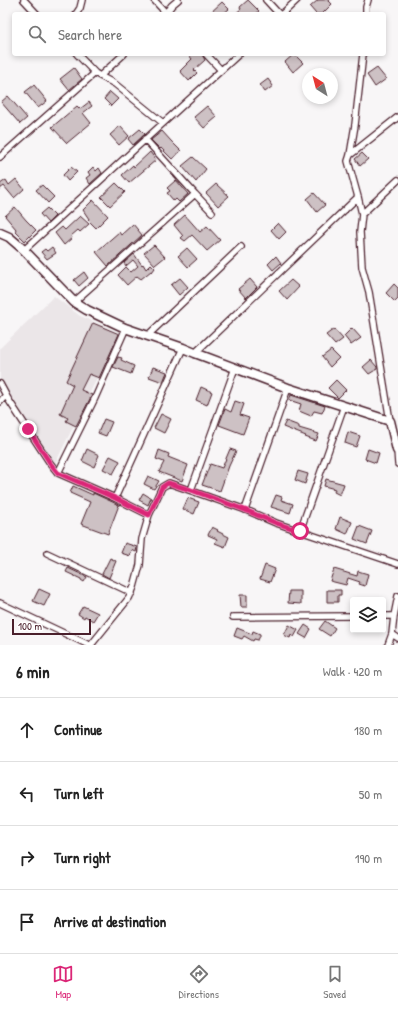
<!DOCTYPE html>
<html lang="en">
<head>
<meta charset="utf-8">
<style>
  :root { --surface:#fff; --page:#f2f2f2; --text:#222; --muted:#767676; --line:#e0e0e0; --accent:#db2777 }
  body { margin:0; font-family:"Patrick Hand",sans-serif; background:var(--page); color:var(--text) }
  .controls { position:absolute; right:12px; bottom:12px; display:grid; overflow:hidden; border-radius:4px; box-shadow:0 2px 6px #0003 }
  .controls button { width:36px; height:36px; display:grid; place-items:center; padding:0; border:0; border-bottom:1px solid var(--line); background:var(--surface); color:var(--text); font:20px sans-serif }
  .compass { position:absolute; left:302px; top:68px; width:36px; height:36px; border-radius:50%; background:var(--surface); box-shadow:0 2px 6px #0003; rotate:324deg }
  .scale { position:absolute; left:12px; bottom:10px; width:79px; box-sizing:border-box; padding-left:4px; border:2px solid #4a1f2b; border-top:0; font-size:11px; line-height:14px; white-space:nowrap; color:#4a1f2b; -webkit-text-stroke:3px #fff; paint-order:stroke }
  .stop { position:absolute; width:12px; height:12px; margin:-9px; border:3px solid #db2777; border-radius:50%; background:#fff }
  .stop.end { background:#db2777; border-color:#fff; box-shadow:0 1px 4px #0008 }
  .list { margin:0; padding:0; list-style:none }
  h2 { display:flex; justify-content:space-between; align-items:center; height:52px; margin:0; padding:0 16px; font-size:17px }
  h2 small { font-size:13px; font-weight:400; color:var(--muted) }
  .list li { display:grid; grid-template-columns:26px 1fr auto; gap:12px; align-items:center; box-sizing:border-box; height:64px; padding:0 16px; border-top:1px solid var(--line) }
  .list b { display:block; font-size:15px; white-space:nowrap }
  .list em { font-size:13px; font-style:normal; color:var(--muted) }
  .icon { flex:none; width:22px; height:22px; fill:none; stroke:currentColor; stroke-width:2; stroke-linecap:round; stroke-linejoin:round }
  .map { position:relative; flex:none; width:398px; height:645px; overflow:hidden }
  .search { position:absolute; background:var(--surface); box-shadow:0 2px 6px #0003; left:12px; right:12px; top:12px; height:44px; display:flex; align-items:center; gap:10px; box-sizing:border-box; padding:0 14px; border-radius:4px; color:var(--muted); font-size:15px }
  .sheet { height:308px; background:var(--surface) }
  nav { display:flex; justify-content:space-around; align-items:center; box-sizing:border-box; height:56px; border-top:1px solid var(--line); background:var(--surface); font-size:11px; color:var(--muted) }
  nav a { display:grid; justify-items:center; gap:2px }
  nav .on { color:var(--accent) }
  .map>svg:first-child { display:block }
</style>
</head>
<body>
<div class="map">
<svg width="398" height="645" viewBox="0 0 398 645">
  <rect width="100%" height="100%" fill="#f8f6f7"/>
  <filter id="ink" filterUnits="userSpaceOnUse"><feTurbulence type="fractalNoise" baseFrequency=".025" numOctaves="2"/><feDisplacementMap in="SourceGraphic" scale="8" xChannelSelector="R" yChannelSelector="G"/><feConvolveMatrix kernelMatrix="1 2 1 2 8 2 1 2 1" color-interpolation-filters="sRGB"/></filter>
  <g filter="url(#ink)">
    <path fill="#ebe6e8" d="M54 296 80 316 119 333 51 472 7 400 0 387V348Z"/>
    <path fill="#cdc1c4" stroke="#4a1f2b" d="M248 0 259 11 256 14H235L241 9 240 7Z
      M318 0H328L332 4 322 14H316L310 7Z
      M222 2 229 9 223 14H209Z
      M188 54H202L205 60 194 70 197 73 189 81 180 71 192 59Z
      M294 54 303 63 293 72 285 62Z
      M74 68 82 79 69 90 60 79Z
      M377 68 386 79 375 87 367 75Z
      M268 79 273 86 265 92 260 85Z
      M34 85 47 101 38 108 25 92Z
      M110 92 118 99 111 106 104 99Z
      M8 96 27 118 20 124 1 102Z
      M89 102 92 106 83 113 91 123 67 143 52 127 77 106 80 109Z
      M207 106 217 117 204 128 194 117Z
      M120 126 129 136 119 145 110 135Z
      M140 129 145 134 133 145 128 139Z
      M162 131 171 141 181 151 172 159 161 148 160 149 151 140Z
      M150 152 156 160 129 183 122 175 133 165 134 167Z
      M362 153 368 159 360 166 355 159Z
      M193 157 206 169 196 182 182 166Z
      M71 167 77 172 68 181 63 175Z
      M93 167 96 171 99 168 102 173 90 184 86 178 90 175 88 172Z
      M16 179 24 189 14 198 4 186 0 189V184L6 180 9 185Z
      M176 180 188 194 179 202 176 199 174 201 167 193 170 191 167 188Z
      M116 183 125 192 110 206 101 197Z
      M216 184 229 196 218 206 206 193Z
      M42 185 54 197 48 203 36 190Z
      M314 193 325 205 317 212 307 199Z
      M93 200 108 216 96 228 88 220 89 219 83 210Z
      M15 207 26 220 36 230 25 241 15 231 16 229 5 216Z
      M47 208 55 216 48 223 40 214Z
      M185 215 200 232 207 226 220 240 207 251 192 235 185 241 181 238 183 236 174 225Z
      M80 216 89 224 80 232 78 230 71 236 72 238 64 245 55 233 62 227 65 230Z
      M278 223 286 232 279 239 271 230Z
      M133 224 142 235 108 266 96 252 119 232 121 235Z
      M154 245 165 257 155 265 144 253Z
      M52 247 56 253 47 259 41 252 45 249 47 251Z
      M187 248 197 259 188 267 178 256Z
      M134 254 142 265 143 264 146 269 151 264 155 268 152 272 151 271 141 279 137 276 127 285 118 275 126 267 131 272 138 266 133 260 126 266 124 263Z
      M276 256 281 263 273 270 268 264Z
      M84 272 88 278 79 286 74 280Z
      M180 278 188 287 179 295 171 285Z
      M250 279 257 287 246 298 238 289Z
      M291 280 299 287 287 300 279 291Z
      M394 284 398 288V299L395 302 386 293Z
      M93 323 119 334 99 378 89 374 81 390 92 395 76 426 66 421 68 418 60 414 73 385 66 381Z
      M352 328 361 338 351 345 344 336Z
      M334 329 343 339 335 345 326 335Z
      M331 350 339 358 330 367 322 357Z
      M118 357 122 358 121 360 134 366 131 374 113 367Z
      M371 360 377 367V369L369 374 363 367Z
      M153 367 167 372 163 382 149 377Z
      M336 380 346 390 338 398 328 388Z
      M201 387 212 392 207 405 196 400Z
      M291 395 325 406 322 413 314 411 311 416 299 411 301 404 289 400Z
      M235 401 244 404 240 415 249 418 243 434 219 425 225 409 231 412Z
      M161 414 171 419 164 433 154 428Z
      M104 419 112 422 106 436 98 433Z
      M286 421 299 426V428L319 434 316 441 305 437 306 436 283 427Z
      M348 432 360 436 356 447 345 443Z
      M87 449 99 455 94 467 82 461Z
      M230 449 236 451 229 466 220 491 202 485 210 464 222 468Z
      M368 449 379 453 376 463 365 459Z
      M159 450 169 454 168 457 188 465 182 481 159 472 164 462 156 459Z
      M110 456 120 461 113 474 103 469Z
      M298 471 308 474 305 484 295 480Z
      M148 476 159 481 154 489 144 484Z
      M326 479 344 484 340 495 334 492 335 489 324 486Z
      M73 486 93 495V493L119 505 108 534 81 524 90 502 70 493Z
      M143 493 151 498 148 505 139 500Z
      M276 495 282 497 281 500 293 504 290 513 271 507Z
      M188 498 199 502 194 514 183 509Z
      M340 517 352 522 347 534 336 529Z
      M359 526 372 531 367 544 354 539Z
      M212 527 218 530 217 531 229 537 225 547 215 543 217 539 208 535Z
      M125 543 137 547 136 552 132 550 130 556 121 553Z
      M110 558 116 561 109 578 102 574Z
      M265 565 275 569 270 582 260 579Z
      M68 568 87 577 84 582 81 580V579L66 572Z
      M334 569 357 576 358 571 368 574 365 586 359 584 360 582 348 578 346 585 330 581Z
      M39 589 50 594 44 606 33 601Z
      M327 590H341V595H338V602H327Z
      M289 591H301V604L288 603Z
      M240 595H247V607H241Z
      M83 606 98 613 93 621 85 616 84 618 78 614Z
      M325 621 335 628 330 636 319 629Z
      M289 625 298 630 294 637 291 635 290 638 284 635Z
      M305 625 311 629 306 638 299 634Z
      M237 628 252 634 253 631 260 634V636L258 640 254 639 253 641 244 636 242 639 234 636Z"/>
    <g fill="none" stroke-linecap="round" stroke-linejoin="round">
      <g stroke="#4a1f2b" stroke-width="8">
        <path id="street" d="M24 0 37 14
          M154 0 167 14
          M266 0 279 14
          M76 14 80 8 82 0
          M165 14 172 5 178 0
          M282 14 297 0
          M366 14V7L368 0
          M77 54 95 73
          M206 54 221 70
          M363 54 355 125 350 155 348 161 358 197 362 214 360 232 362 267 369 292 390 421
          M100 76 115 84 163 123
          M145 139 195 194
          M350 155 398 117
          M0 157 95 73 100 76 124 54
          M362 214 398 180
          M24 250 239 54
          M74 302 195 194 212 212
          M147 336 241 247
          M195 353 358 197
          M0 384 8 399 50 463 58 473 115 498 149 515
          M0 402 6 395
          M397 450 398 464
          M58 473 95 398 126 328
          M191 490 235 368
          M115 498 183 348
          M245 510 288 388
          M300 531 344 406
          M47 553 132 593
          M0 603 89 645
          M383 616H394
          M233 617 353 616
          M392 634 398 638
          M91 645 129 598 134 587 140 565 142 539 149 515 162 487 169 483 246 510 276 523 398 564
          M388 645 392 634 394 616 398 596"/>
      </g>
      <g stroke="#4a1f2b" stroke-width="11">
        <path id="secondary" d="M0 233 9 237 24 250 74 302 87 310 125 328 183 348 195 353 288 388 390 421 397 450H398"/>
      </g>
      <use href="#street" stroke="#fff" stroke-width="5.5"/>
      <use href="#secondary" stroke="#fff" stroke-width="8"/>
    </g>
  </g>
  <g fill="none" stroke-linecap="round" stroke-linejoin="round" filter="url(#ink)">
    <path stroke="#db2777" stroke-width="5" d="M28 429 50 463 58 473 115 498 149 515 162 487 168 483 191 490 245 510 276 523 300 531"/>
  </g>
</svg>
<div class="controls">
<button><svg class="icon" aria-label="layers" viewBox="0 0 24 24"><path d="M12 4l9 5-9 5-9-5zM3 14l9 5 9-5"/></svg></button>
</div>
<svg class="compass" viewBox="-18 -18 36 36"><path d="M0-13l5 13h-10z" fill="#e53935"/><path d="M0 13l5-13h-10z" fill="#767676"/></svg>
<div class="scale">100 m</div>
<div class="stop" style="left:300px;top:531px"></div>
<div class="stop end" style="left:28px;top:429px"></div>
<div class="search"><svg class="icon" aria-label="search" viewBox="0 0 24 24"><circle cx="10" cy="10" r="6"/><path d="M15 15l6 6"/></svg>Search here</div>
</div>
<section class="sheet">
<h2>6 min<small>Walk · 420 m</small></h2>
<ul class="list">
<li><svg class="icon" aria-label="ahead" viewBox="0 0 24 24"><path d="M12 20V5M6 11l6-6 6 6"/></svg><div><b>Continue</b></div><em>180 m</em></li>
<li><svg class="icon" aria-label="left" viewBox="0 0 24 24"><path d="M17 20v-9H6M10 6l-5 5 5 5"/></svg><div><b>Turn left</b></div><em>50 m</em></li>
<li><svg class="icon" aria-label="right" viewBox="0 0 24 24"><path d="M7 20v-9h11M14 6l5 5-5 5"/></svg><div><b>Turn right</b></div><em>190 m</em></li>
<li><svg class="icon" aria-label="arrive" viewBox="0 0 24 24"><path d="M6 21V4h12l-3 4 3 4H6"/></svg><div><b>Arrive at destination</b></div></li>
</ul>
</section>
<nav>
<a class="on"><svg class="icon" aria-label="map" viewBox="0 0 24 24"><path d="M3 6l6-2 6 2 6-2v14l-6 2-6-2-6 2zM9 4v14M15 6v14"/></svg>Map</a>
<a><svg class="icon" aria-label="directions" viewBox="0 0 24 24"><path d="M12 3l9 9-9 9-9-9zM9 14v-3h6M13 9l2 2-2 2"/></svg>Directions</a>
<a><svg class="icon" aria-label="saved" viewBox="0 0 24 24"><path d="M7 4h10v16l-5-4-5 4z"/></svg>Saved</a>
</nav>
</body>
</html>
